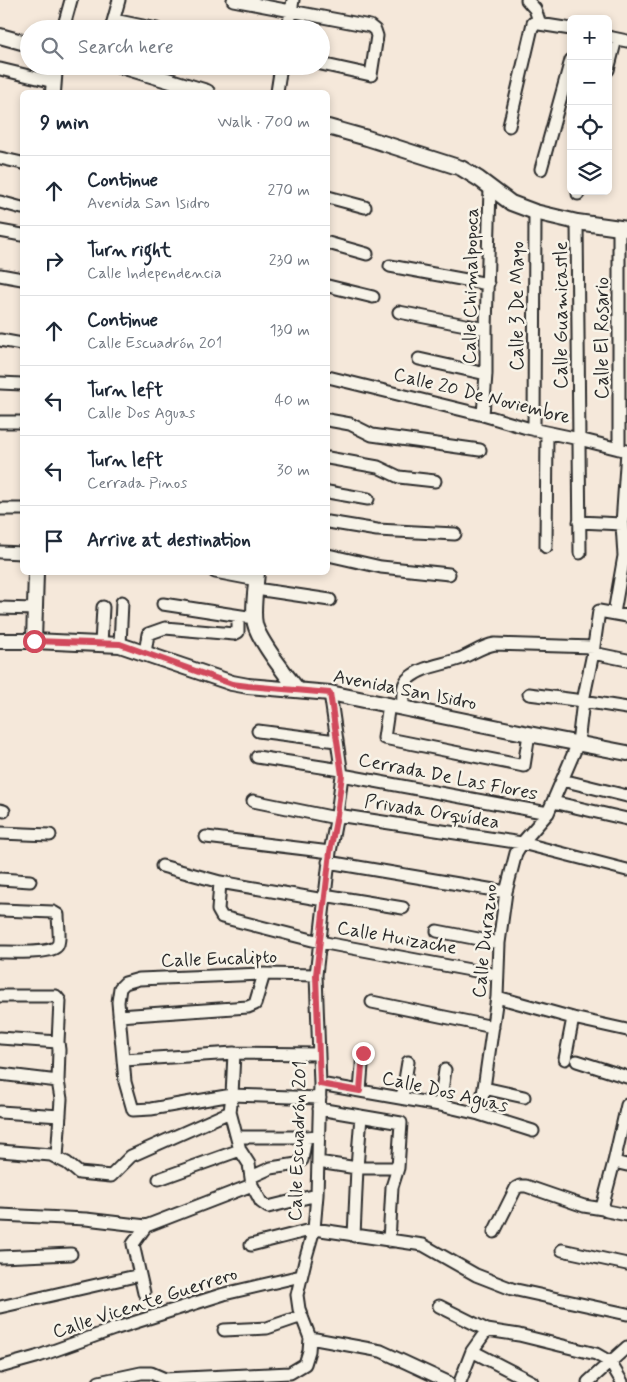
<!DOCTYPE html>
<html lang="en">
<head>
<meta charset="utf-8">
<style>
  :root { --surface:#fff; --page:#f2f2f3; --text:#1f2937; --muted:#747a83; --line:#e0e1e3 }
  body { margin:0; font-family:Mynerve,sans-serif; background:var(--page); color:var(--text) }
  .controls { position:absolute; right:15px; top:15px; display:grid; overflow:hidden; border-radius:8px; box-shadow:0 2px 8px #0003 }
  .controls button { width:45px; height:45px; display:grid; place-items:center; padding:0; border:0; border-bottom:1px solid var(--line); background:var(--surface); color:var(--text); font:25px sans-serif }
  .stop { position:absolute; width:15px; height:15px; margin:-11px; border:4px solid #d1495b; border-radius:50%; background:#fff }
  .stop.end { background:#d1495b; border-color:#fff; box-shadow:0 1px 5px #0008 }
  .list { margin:0; padding:0; list-style:none }
  h2 { display:flex; justify-content:space-between; align-items:center; height:65px; margin:0; padding:0 20px; font-size:21px }
  h2 small { font-size:16px; font-weight:400; color:var(--muted) }
  .list li { display:grid; grid-template-columns:32px 1fr auto; gap:15px; align-items:center; box-sizing:border-box; height:70px; padding:0 20px; border-top:1px solid var(--line) }
  .list b { display:block; font-size:19px; white-space:nowrap }
  .list p { margin:0; font-size:16px; white-space:nowrap; color:var(--muted) }
  .list em { font-size:16px; font-style:normal; color:var(--muted) }
  .icon { flex:none; width:28px; height:28px; fill:none; stroke:currentColor; stroke-width:2; stroke-linecap:round; stroke-linejoin:round }
  .map { position:relative; flex:none; width:627px; height:1382px; overflow:hidden }
  .search { position:absolute; background:var(--surface); box-shadow:0 2px 8px #0003; left:20px; top:20px; width:310px; height:55px; display:flex; align-items:center; gap:12px; box-sizing:border-box; padding:0 18px; border-radius:28px; color:var(--muted); font-size:19px }
  .panel { position:absolute; background:var(--surface); box-shadow:0 2px 8px #0003; left:20px; top:90px; width:310px; height:485px; border-radius:8px }
  .map>svg:first-child { display:block }
</style>
</head>
<body>
<div class="map">
<svg width="627" height="1382" viewBox="0 0 627 1382">
  <rect width="100%" height="100%" fill="#f5e8da"/>
  <filter id="ink" filterUnits="userSpaceOnUse"><feTurbulence type="fractalNoise" baseFrequency=".02" numOctaves="2"/><feDisplacementMap in="SourceGraphic" scale="10" xChannelSelector="R" yChannelSelector="G"/><feConvolveMatrix kernelMatrix="1 2 1 2 8 2 1 2 1" color-interpolation-filters="sRGB"/></filter>
  <g filter="url(#ink)">
    <g fill="none" stroke-linecap="round" stroke-linejoin="round">
      <g stroke="#2b2b2b" stroke-width="15">
        <path id="minor" d="M233 0 370 26 375 30 377 36 371 75 321 64
          M527 0 535 9 540 24
          M114 20 157 29
          M63 29 71 0
          M111 29 119 0
          M288 29 293 0
          M608 37 627 41
          M0 69 54 82
          M608 70 616 39
          M277 92 281 66
          M509 126 533 23 571 29
          M0 158 22 163
          M541 169 571 60
          M578 194V191
          M328 197 365 207
          M0 202 22 208
          M577 222 580 553
          M0 231 22 235
          M328 243 367 254
          M390 266 488 284
          M0 275 22 279
          M328 286 373 297
          M399 312 486 329
          M0 340 22 344
          M419 359 486 374
          M328 377 483 415 527 428 579 439 627 451
          M0 383 22 384
          M483 415 486 374V329L490 188
          M328 420 350 424 372 435 480 450
          M0 422H22
          M534 430 535 212
          M619 449V228
          M328 458 378 467 399 477 435 481
          M328 492 368 499
          M0 509H22
          M328 522 377 530 455 534
          M579 522 622 524
          M546 547 547 433
          M0 552 22 553
          M328 555 381 567 449 574
          M215 572 257 580
          M256 589 330 600
          M163 604 254 618
          M0 608 35 609
          M614 613 624 556 622 524 627 451
          M101 644 103 607
          M120 645 122 602
          M145 653 148 634 165 628 234 634 238 632V616
          M593 653 627 660
          M529 694 583 701 627 708
          M389 704 384 738 524 766 529 734
          M403 707C403 698 401 684 409 678 423 666 443 665 459 659 472 654 482 646 495 644L594 647
          M258 731 336 741
          M257 757 341 770
          M342 775 548 813
          M562 780 627 796
          M253 801 336 818
          M553 802 627 819
          M0 810 4 811
          M337 815 522 843 627 870
          M0 833 50 835
          M206 837 330 852
          M328 862 506 892
          M162 866 220 882 324 900
          M0 879 30 881
          M220 882 218 910 222 917 320 942 497 975
          M324 895 403 908
          M0 910 53 912 58 915C58 922 61 942 57 946 52 954 10 952 0 952
          M437 931 499 943
          M316 975 264 974 139 979 125 983 120 988 118 1002 125 1082 133 1110 151 1109 232 1095 320 1098
          M0 996H56L60 1001 58 1042 59 1050 58 1081 61 1099 57 1158
          M497 997 573 1018 627 1030
          M372 1002 493 1027
          M119 1016 248 1007 255 1004 264 974
          M0 1038 58 1042
          M565 1059 573 1018
          M124 1060 234 1053 319 1054
          M577 1061 627 1077
          M0 1074 58 1081
          M320 1084 440 1105 479 1114 533 1131
          M484 1088 524 1097
          M360 1091 363 1053
          M402 1098 408 1062
          M440 1105 445 1070
          M627 1105 614 1162 603 1204V1209L607 1211 627 1215
          M319 1109 401 1123 398 1168 392 1187 389 1241
          M0 1112 60 1116
          M479 1114 484 1088 497 997 499 943 506 892 516 853 522 843 548 813 578 743 583 701 593 653 599 611 627 616
          M237 1137H306L318 1136
          M0 1151 51 1155 67 1163 79 1173 111 1176 131 1156 230 1112
          M318 1162 357 1168H398
          M614 1162 627 1165
          M251 1177 271 1168 297 1164 302 1160 306 1137
          M159 1179 240 1150
          M252 1185 261 1202 268 1207 317 1195
          M0 1215 86 1219 146 1226
          M494 1232 516 1188 520 1186H526L584 1206 603 1209
          M354 1236 357 1168 361 1116
          M251 1245 314 1229 423 1245 476 1275 512 1289 627 1314
          M562 1250 627 1264
          M0 1257 71 1254
          M144 1293 133 1244 146 1226 252 1185 249 1164 240 1150 230 1112 232 1095 234 1053
          M439 1306 487 1330 519 1335 596 1354 610 1362 622 1382
          M0 1307 140 1275
          M224 1330 267 1328 302 1316
          M310 1338 381 1351 448 1382
          M472 1351 532 1382
          M0 1367 36 1357 114 1329 224 1294 301 1276
          M165 1379 290 1373 305 1364 309 1351 310 1338 299 1309 297 1295 306 1257 314 1229 317 1195 320 1084 316 975 330 852 337 815 342 775 330 693
          M99 1382 141 1373H151L165 1379
          M460 1382 472 1351 487 1330
          M588 1382 627 1347"/>
      </g>
      <g stroke="#2b2b2b" stroke-width="18">
        <path id="major" d="M0 36 29 44
          M121 66 207 92
          M53 92 55 66
          M328 127 367 138 461 168 479 179 511 203 535 212 577 222 627 229
          M257 572C256 587 252 611 255 624 258 639 288 678 298 690
          M0 641H34L120 645 232 683 248 686 330 693 529 734 627 753
          M34 641 36 572"/>
      </g>
      <use href="#minor" stroke="#f7f3e8" stroke-width="11"/>
      <use href="#major" stroke="#f7f3e8" stroke-width="14"/>
    </g>
  </g>
  <g fill="none" stroke-linecap="round" stroke-linejoin="round" filter="url(#ink)">
    <path stroke="#d1495b" stroke-width="6" d="M34 641 120 644 232 684 248 686 330 693 342 775 337 815 330 852 316 975 320 1084 360 1091 363 1053"/>
  </g>
  <g text-anchor="middle" dominant-baseline="central" stroke-width="5" stroke-linejoin="round" paint-order="stroke">
    <g font-size="19" fill="#2b2b2b" stroke="#f7f3e8">
      <text transform="translate(471 286) rotate(-89)">Calle Chimalpopoca</text>
      <text transform="translate(517 306) rotate(-90)">Calle 3 De Mayo</text>
      <text transform="translate(561 315) rotate(-90)">Calle Guamicastle</text>
      <text transform="translate(602 338) rotate(-90)">Calle El Rosario</text>
      <text transform="translate(482 396) rotate(14)">Calle 20 De Noviembre</text>
      <text transform="translate(405 690) rotate(11)">Avenida San Isidro</text>
      <text transform="translate(448 777) rotate(11)">Cerrada De Las Flores</text>
      <text transform="translate(432 812) rotate(9)">Privada Orquídea</text>
      <text transform="translate(397 938) rotate(10)">Calle Huizache</text>
      <text transform="translate(485 941) rotate(-84)">Calle Durazno</text>
      <text transform="translate(219 959) rotate(-2)">Calle Eucalipto</text>
      <text transform="translate(445 1092) rotate(13)">Calle Dos Aguas</text>
      <text transform="translate(298 1141) rotate(-88)">Calle Escuadrón 201</text>
      <text transform="translate(145 1303) rotate(-18)">Calle Vicente Guerrero</text>
    </g>
  </g>
</svg>
<div class="controls">
<button>+</button>
<button>−</button>
<button><svg class="icon" aria-label="locate" viewBox="0 0 24 24"><circle cx="12" cy="12" r="6"/><path d="M12 2v4M12 18v4M2 12h4M18 12h4"/></svg></button>
<button><svg class="icon" aria-label="layers" viewBox="0 0 24 24"><path d="M12 4l9 5-9 5-9-5zM3 14l9 5 9-5"/></svg></button>
</div>
<div class="stop" style="left:34px;top:641px"></div>
<div class="stop end" style="left:363px;top:1053px"></div>
<div class="search"><svg class="icon" aria-label="search" viewBox="0 0 24 24"><circle cx="10" cy="10" r="6"/><path d="M15 15l6 6"/></svg>Search here</div>
<section class="panel">
<h2>9 min<small>Walk · 700 m</small></h2>
<ul class="list">
<li><svg class="icon" aria-label="ahead" viewBox="0 0 24 24"><path d="M12 20V5M6 11l6-6 6 6"/></svg><div><b>Continue</b><p>Avenida San Isidro</p></div><em>270 m</em></li>
<li><svg class="icon" aria-label="right" viewBox="0 0 24 24"><path d="M7 20v-9h11M14 6l5 5-5 5"/></svg><div><b>Turn right</b><p>Calle Independencia</p></div><em>230 m</em></li>
<li><svg class="icon" aria-label="ahead" viewBox="0 0 24 24"><path d="M12 20V5M6 11l6-6 6 6"/></svg><div><b>Continue</b><p>Calle Escuadrón 201</p></div><em>130 m</em></li>
<li><svg class="icon" aria-label="left" viewBox="0 0 24 24"><path d="M17 20v-9H6M10 6l-5 5 5 5"/></svg><div><b>Turn left</b><p>Calle Dos Aguas</p></div><em>40 m</em></li>
<li><svg class="icon" aria-label="left" viewBox="0 0 24 24"><path d="M17 20v-9H6M10 6l-5 5 5 5"/></svg><div><b>Turn left</b><p>Cerrada Pinos</p></div><em>30 m</em></li>
<li><svg class="icon" aria-label="arrive" viewBox="0 0 24 24"><path d="M6 21V4h12l-3 4 3 4H6"/></svg><div><b>Arrive at destination</b></div></li>
</ul>
</section>
</div>
</body>
</html>
